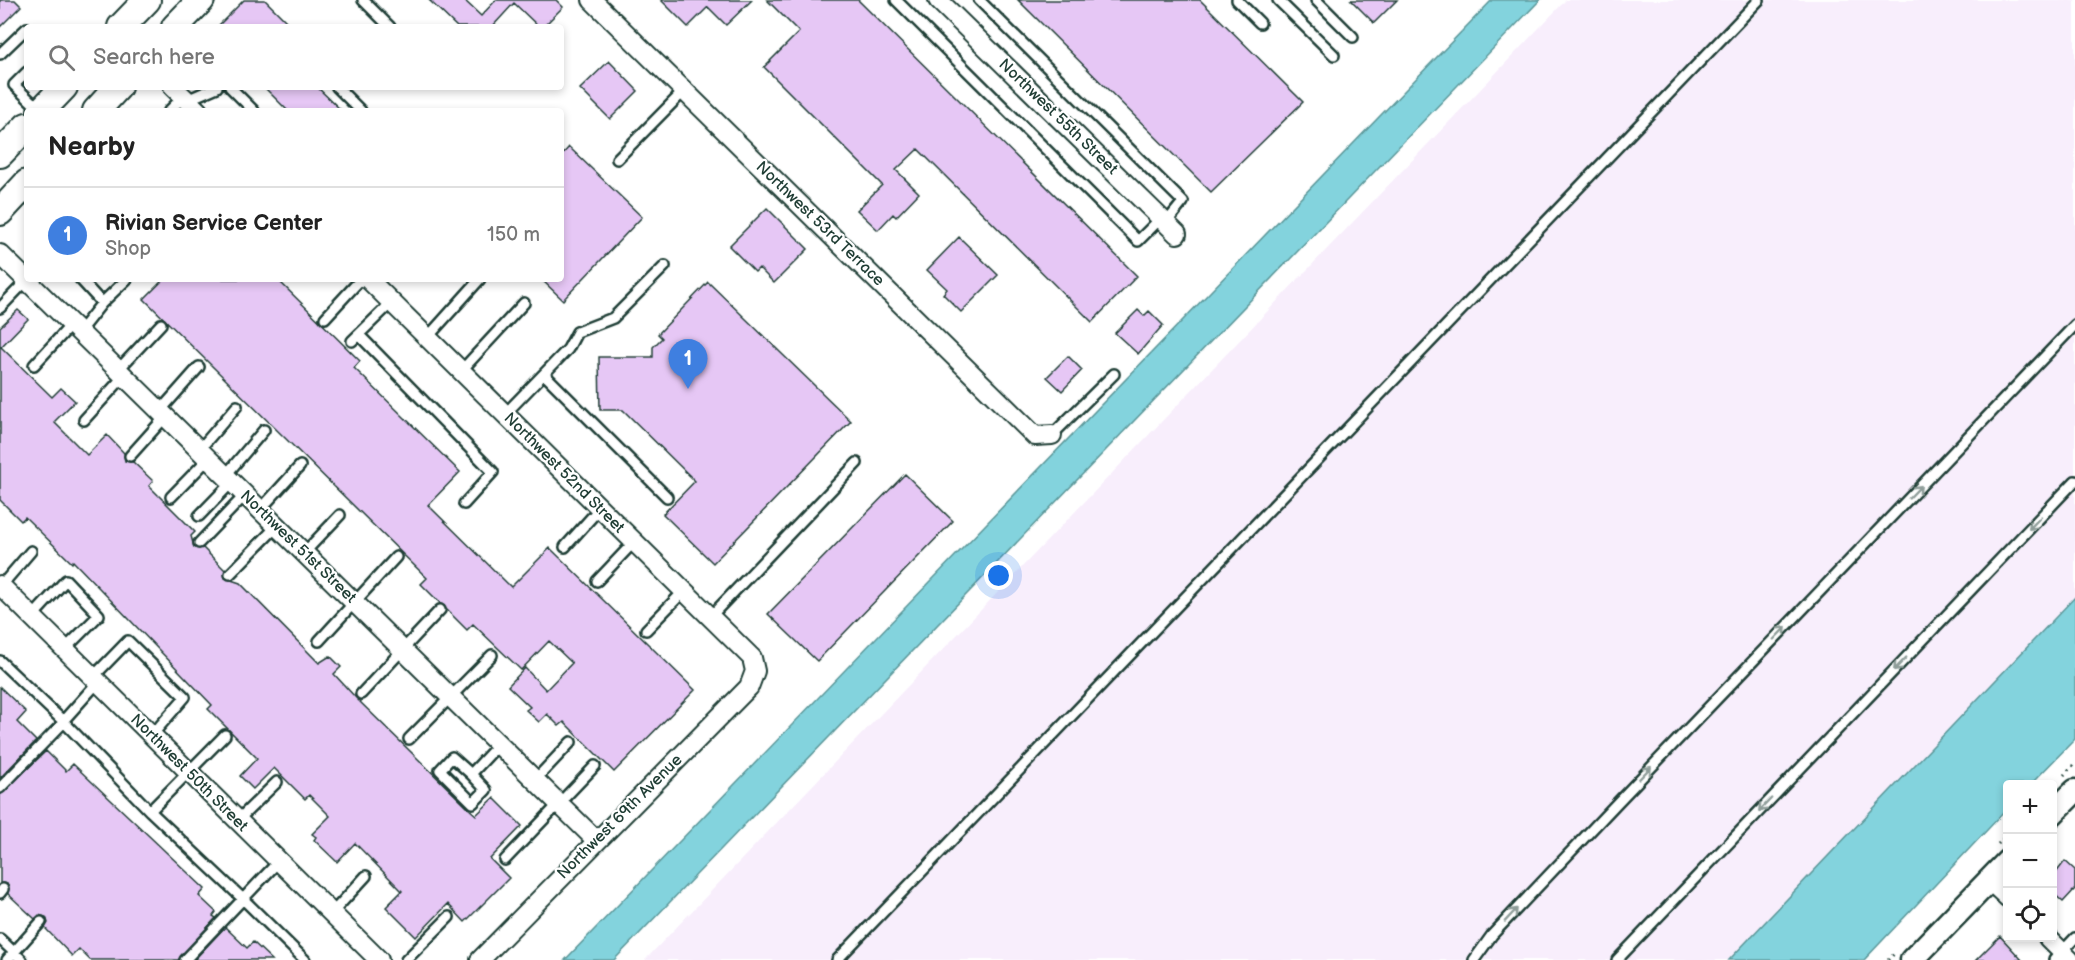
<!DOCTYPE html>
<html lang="en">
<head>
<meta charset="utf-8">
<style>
  :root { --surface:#fff; --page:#f6f6f6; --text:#222; --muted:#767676; --line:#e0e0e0; --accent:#2563eb }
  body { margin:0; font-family:"Balsamiq Sans",sans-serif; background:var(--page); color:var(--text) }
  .controls { position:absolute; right:18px; bottom:18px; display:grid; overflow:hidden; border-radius:6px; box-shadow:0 3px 9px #0003 }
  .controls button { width:54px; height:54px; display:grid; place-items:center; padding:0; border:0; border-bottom:2px solid var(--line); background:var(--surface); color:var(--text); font:30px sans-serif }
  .you { position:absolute; left:999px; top:576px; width:21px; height:21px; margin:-15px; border:4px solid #fff; border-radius:50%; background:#1a73e8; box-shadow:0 0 0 9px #1a73e833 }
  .badge { display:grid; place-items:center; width:39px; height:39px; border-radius:50%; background:var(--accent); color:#fff; font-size:20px; font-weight:700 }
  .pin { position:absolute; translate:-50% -50px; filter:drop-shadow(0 2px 3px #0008) }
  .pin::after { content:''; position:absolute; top:32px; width:21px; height:18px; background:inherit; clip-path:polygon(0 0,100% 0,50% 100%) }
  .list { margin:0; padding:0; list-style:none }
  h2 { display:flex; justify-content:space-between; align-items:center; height:78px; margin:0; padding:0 24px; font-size:26px }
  h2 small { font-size:20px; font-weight:400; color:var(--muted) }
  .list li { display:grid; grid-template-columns:39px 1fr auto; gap:18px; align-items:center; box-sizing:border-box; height:96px; padding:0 24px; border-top:2px solid var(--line) }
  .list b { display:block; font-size:22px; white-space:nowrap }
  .list p { margin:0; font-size:20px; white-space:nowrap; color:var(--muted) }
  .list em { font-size:20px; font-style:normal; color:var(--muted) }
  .icon { flex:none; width:33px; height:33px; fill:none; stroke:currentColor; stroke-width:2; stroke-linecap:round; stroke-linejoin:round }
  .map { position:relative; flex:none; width:2075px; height:960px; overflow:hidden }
  .search { position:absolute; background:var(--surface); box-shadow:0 3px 9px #0003; left:24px; top:24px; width:540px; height:66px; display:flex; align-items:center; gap:15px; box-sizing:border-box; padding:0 21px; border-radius:6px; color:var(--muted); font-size:22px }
  .panel { position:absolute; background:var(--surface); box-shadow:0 3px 9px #0003; left:24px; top:108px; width:540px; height:174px; border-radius:6px }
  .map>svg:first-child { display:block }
</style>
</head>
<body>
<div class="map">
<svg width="2075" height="960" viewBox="0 0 2075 960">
  <rect width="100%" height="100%" fill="#fff"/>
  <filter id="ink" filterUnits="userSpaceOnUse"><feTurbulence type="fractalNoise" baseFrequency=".0167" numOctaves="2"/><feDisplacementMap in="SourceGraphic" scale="12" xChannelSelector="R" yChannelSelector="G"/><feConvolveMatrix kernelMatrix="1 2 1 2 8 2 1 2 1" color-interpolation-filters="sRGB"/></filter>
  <g filter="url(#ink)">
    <path fill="#f8eefc" d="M1566 0H2075V668L1807 960H645Z"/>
    <path fill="#83d3dd" stroke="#5b9799" stroke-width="1.5" d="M1492 0H1540L614 960H565Z
      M2075 597V739L2031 784H2008L2007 809 1864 960H1729Z"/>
    <path fill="#e6c7f5" stroke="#1f3d34" stroke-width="1.5" d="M0 0H15L21 6 0 27Z
      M244 0H265L292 27H217Z
      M429 0H464L481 16 496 0H556L563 7 543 27H539L514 3 492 27H457Z
      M661 0H752L726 25 708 7 688 27Z
      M767 0H858L1137 276 1092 322 918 149 896 170 919 193 896 217 893 214 878 230 857 210 882 185 764 67 799 32Z
      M1018 0H1200L1303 102 1211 192Z
      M1351 0H1397L1374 23Z
      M609 61 638 91 610 119 580 89Z
      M264 87H317L342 111H288Z
      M569 147 642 217 563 300 541 279H561V156Z
      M767 208 808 249 774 283 759 268 755 272 729 246Z
      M959 237 998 275 961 312 943 294 947 289 927 270Z
      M164 279H277L360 361 354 368 460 472 428 505 511 587 550 548 695 690 614 772 564 722 559 726 547 714 539 722 526 710 530 707 508 686 525 668 546 690 572 663 549 641 521 670 473 624 467 630 421 584 427 578 144 299Z
      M708 282 851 421 713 563 663 514 695 481 623 410H600L599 357H653V347L662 338 658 334Z
      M18 310 28 319 1 347 52 397 61 388 75 401 54 422 87 455 107 435 124 453 125 461 133 462 153 481 149 486 195 532 191 536 194 547 203 548 225 570V578L240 583 319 663 330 656 341 667 334 674 356 698 468 808 476 815 494 798 522 826 490 859 509 878 465 922 448 904 416 937 386 907 402 891 355 843 337 862 314 840 316 837 312 834 330 816 309 795 305 799 274 768 253 789 240 776 257 758 208 709 212 705 73 561 72 563 25 517 21 521 0 500V327Z
      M1138 310 1144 316 1149 311 1163 325 1138 354 1115 333Z
      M1068 356 1082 370 1062 391 1047 377Z
      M905 474 953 521 817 661 768 614Z
      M0 687 26 712 17 722 36 741 0 778Z
      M46 751 66 771 73 764 205 889 199 896 216 912 213 916 216 918 178 960H90L79 949 72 956 45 928 48 923 46 917 39 915 35 919 8 894 7 884 0 883V795Z
      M2065 861 2075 870V889L2063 902 2052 892V878Z
      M225 927 247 948 253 942 272 960H194Z
      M2000 936 2022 960H1976Z"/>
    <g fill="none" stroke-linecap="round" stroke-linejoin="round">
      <g stroke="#1f3d34" stroke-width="14">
        <path id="service" d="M363 0 390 27
          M896 0 1138 241 1161 218
          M979 0 1183 202 1166 223
          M1237 0 1260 23
          M1278 0 1334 55
          M1316 0 1353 37
          M0 54 27 28
          M27 72 14 85 39 109
          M230 87 254 111
          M337 87 361 111
          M187 100 217 87
          M169 111 183 97
          M617 159 684 91
          M102 303 127 279
          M0 308 26 281
          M325 318 361 279
          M79 332 102 303 80 279
          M359 335 493 472 464 504
          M427 338 480 279
          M352 341 392 302
          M34 365 71 325
          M118 370 161 324
          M461 371 524 303
          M544 374 667 497
          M160 411 199 367
          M505 414 568 349 577 332 613 318 665 266
          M84 420 124 376
          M1052 435 1114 374
          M199 450 237 406
          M130 456 165 417
          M225 476 264 430
          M171 497 208 459
          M260 510 300 466
          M199 516 232 482
          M199 543 245 495
          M565 547 600 508
          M304 553 340 515
          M230 574 277 526
          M597 581 634 542
          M1 586 31 551
          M32 617 66 580 99 615 65 649
          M710 617 857 463
          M646 630 684 591
          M319 641 396 557
          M0 661 63 721 98 682
          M93 677 128 641 185 697 152 735
          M361 694 440 610
          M63 721 150 811 225 735
          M409 739 492 655
          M471 774 486 790 473 803 440 770 452 757 471 774 499 744
          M535 780 571 742
          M0 788 64 722
          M150 811 243 899 279 861
          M238 820 277 782
          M505 860 595 766
          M0 893 3 889
          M332 913 366 876
          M0 939 22 960
          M7 960 41 922
          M185 960 243 899 305 960
          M406 960 449 917
          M837 960 1759 0
          M1474 960 1492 935 1617 803 2075 325
          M1617 960 2075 481
          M2054 960 2075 938"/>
      </g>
      <g stroke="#1f3d34" stroke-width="22">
        <path id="minor" d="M592 0 1035 436 1052 435
          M938 0 1177 234
          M173 87 198 111
          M0 254 596 840
          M368 279 752 658 755 671 749 687 480 960
          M0 585 379 960
          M1989 880 2008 898
          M2048 938 2070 960"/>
      </g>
      <g stroke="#1f3d34" stroke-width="27">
        <path id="tertiary" d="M2052 814 2075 791
          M1912 960 2008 861"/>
      </g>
      <g stroke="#1f3d34" stroke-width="30">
        <path id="secondary" d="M121 27 147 0
          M175 27 201 0
          M41 111 64 87
          M96 111 118 87
          M0 154 27 126
          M0 212 27 183"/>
      </g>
      <path stroke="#1f3d34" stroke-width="3" stroke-dasharray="1.5 4.5" stroke-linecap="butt" d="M2064 775 2075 763
        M1998 844 2008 834
        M1888 960 1895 953"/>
      <use href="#service" stroke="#fff" stroke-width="9"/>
      <use href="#minor" stroke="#fff" stroke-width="18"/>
      <use href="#tertiary" stroke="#fff" stroke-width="22"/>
      <use href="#secondary" stroke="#fff" stroke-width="26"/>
    </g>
    <defs><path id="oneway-shaft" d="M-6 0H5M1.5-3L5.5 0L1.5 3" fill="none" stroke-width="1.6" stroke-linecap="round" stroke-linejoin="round" transform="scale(1.5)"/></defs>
    <g stroke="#8f9e9a">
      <use href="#oneway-shaft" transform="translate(1915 492) rotate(-46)"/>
      <use href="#oneway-shaft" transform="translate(2035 523) rotate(134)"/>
      <use href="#oneway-shaft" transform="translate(1780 633) rotate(-46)"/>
      <use href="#oneway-shaft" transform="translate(1900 664) rotate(134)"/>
      <use href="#oneway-shaft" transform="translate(1645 773) rotate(-46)"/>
      <use href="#oneway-shaft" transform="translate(1765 805) rotate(134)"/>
      <use href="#oneway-shaft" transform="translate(1511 915) rotate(-47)"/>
    </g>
  </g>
  <g text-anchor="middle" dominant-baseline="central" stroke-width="4.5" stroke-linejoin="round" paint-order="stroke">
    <g font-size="16" fill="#1f3d34" stroke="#fff">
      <text transform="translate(1058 117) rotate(44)">Northwest 55th Street</text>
      <text transform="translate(820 224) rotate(44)">Northwest 53rd Terrace</text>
      <text transform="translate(564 473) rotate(45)">Northwest 52nd Street</text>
      <text transform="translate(298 547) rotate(44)">Northwest 51st Street</text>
      <text transform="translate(189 773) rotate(45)">Northwest 50th Street</text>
      <text transform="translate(620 817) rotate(-45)">Northwest 69th Avenue</text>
    </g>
  </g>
</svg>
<div class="controls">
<button>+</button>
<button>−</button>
<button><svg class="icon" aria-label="locate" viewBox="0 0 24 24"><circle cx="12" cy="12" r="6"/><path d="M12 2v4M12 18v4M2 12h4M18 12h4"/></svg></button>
</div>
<div class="you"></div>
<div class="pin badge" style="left:688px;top:389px;background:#3f7fe0">1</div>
<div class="search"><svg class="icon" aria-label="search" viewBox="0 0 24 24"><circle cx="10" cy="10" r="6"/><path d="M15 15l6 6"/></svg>Search here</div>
<section class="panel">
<h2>Nearby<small></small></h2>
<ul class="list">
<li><span class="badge" style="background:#3f7fe0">1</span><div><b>Rivian Service Center</b><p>Shop</p></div><em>150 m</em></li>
</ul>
</section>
</div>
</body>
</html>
